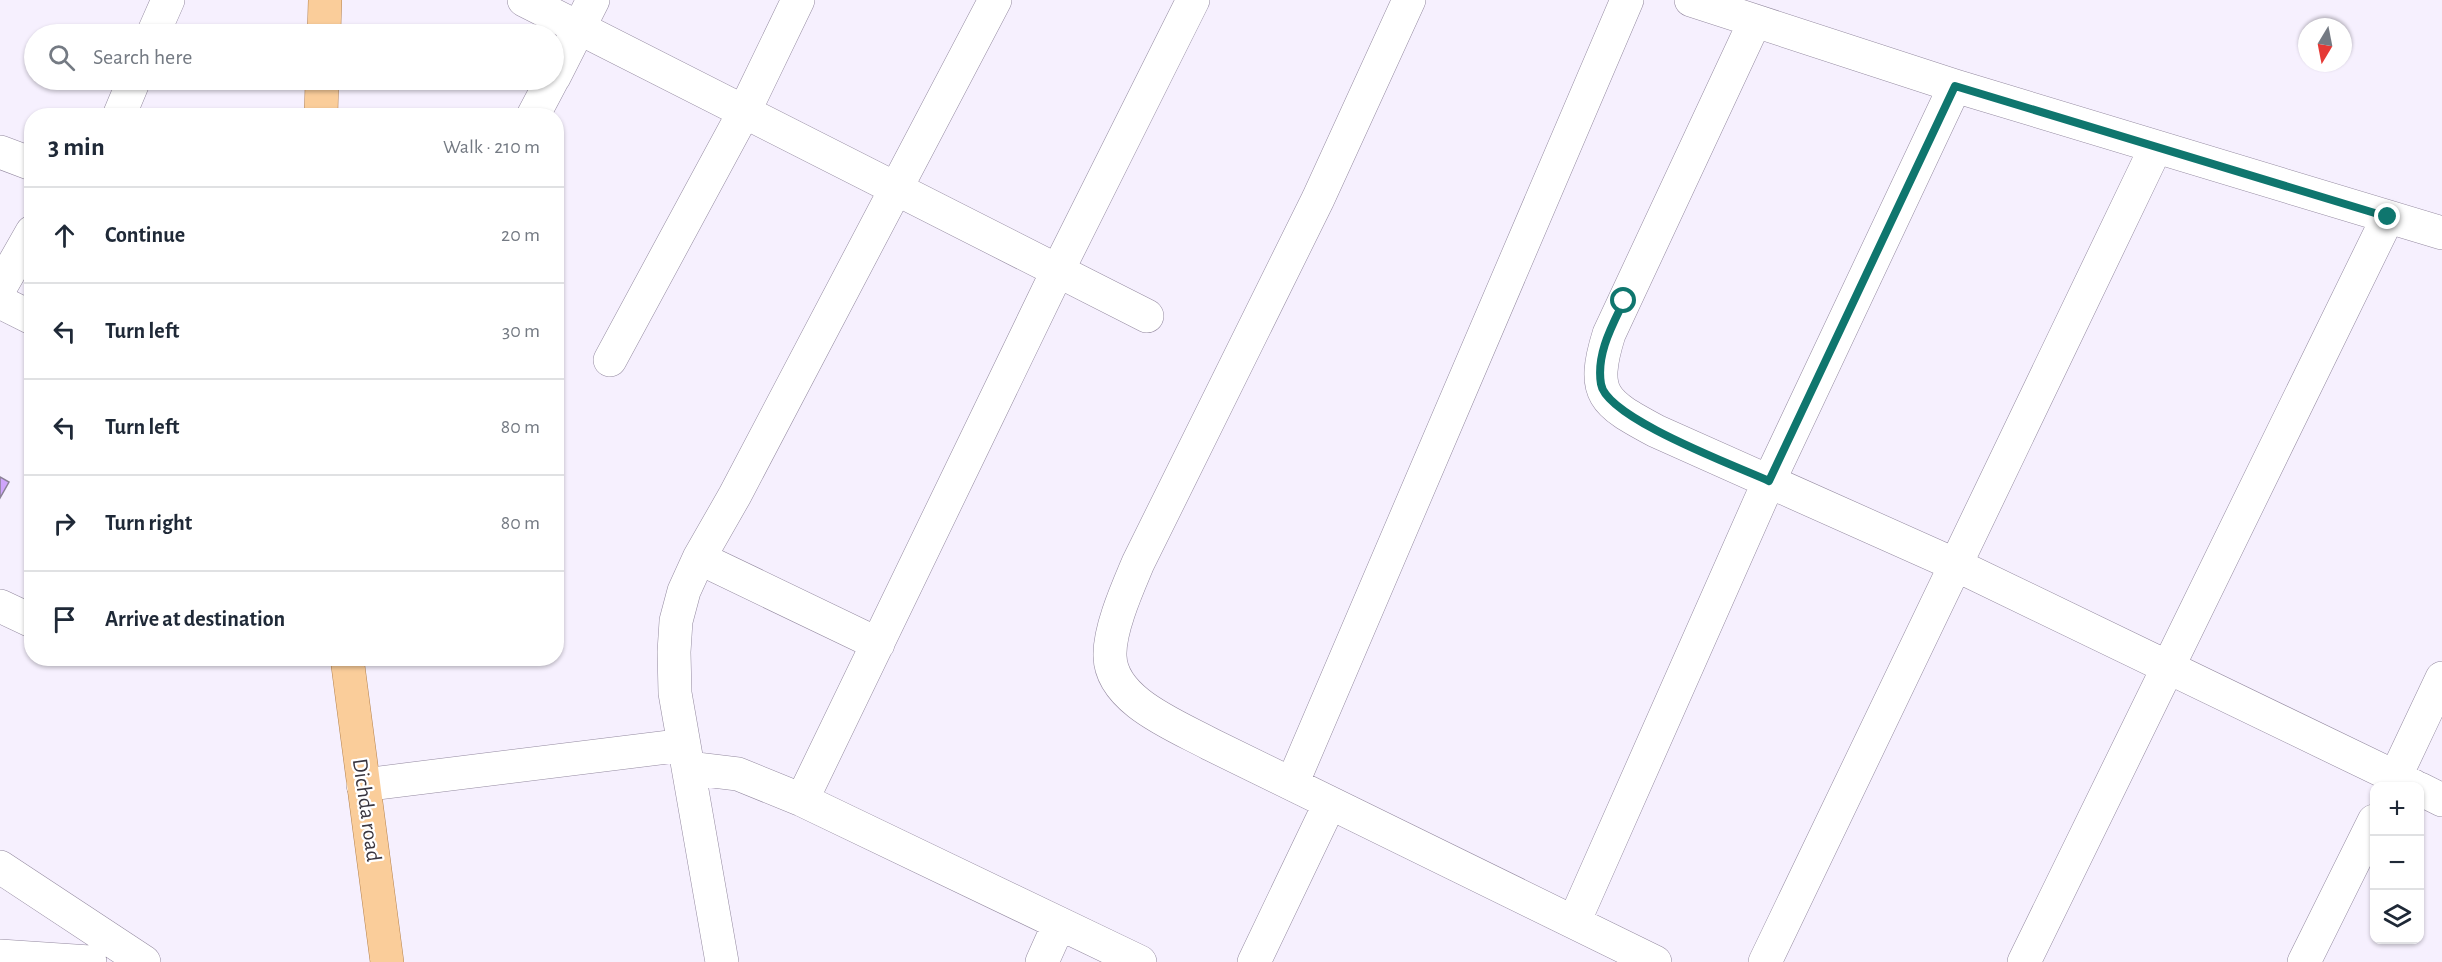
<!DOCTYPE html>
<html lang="en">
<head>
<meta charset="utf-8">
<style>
  :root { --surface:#fff; --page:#f6f6f7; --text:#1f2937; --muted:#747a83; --line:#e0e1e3 }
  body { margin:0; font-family:"Alegreya Sans",sans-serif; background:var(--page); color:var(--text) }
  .controls { position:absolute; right:18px; bottom:18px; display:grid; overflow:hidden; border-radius:12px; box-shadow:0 2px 4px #0004 }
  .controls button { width:54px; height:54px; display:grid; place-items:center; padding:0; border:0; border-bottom:2px solid var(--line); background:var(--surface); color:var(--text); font:30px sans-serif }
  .compass { position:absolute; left:2298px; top:18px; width:54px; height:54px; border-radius:50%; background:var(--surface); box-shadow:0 2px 4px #0004; rotate:190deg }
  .stop { position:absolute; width:18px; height:18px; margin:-14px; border:4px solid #0f766e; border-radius:50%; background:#fff }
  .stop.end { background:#0f766e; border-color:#fff; box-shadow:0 2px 6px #0008 }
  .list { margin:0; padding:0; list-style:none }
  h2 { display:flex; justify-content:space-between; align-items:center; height:78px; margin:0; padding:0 24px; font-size:26px }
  h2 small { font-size:20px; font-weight:400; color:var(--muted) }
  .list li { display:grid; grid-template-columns:39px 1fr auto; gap:18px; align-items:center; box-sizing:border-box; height:96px; padding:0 24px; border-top:2px solid var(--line) }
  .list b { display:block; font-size:22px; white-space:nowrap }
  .list em { font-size:20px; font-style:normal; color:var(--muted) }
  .icon { flex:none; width:33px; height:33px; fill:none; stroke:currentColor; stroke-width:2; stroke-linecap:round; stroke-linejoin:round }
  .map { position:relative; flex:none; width:2442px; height:962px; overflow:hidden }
  .search { position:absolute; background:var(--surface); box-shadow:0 2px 4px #0004; left:24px; top:24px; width:540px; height:66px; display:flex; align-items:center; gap:15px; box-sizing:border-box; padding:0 21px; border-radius:33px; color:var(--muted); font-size:22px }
  .panel { position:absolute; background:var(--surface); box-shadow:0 2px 4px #0004; left:24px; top:108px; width:540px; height:558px; border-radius:24px }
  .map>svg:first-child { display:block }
</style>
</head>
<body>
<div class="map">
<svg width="2442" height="962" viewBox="0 0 2442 962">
  <rect width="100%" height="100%" fill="#f6f0fe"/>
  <path fill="#cfa5fb" stroke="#8b8197" stroke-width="1.5" d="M0 477 9 482 0 498Z"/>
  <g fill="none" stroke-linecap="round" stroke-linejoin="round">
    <g stroke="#948aa0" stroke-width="34">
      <path id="minor" d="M524 0 1147 316
        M1409 0 1318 199 1138 563C1128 587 1109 629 1110 656 1111 701 1177 726 1210 744L1655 962
        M1691 0 1955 86 2442 233
        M1755 21 1609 334C1590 395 1604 403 1656 431L1956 565 2414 786
        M153 34 168 0
        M554 77 593 0
        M119 116 134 80
        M533 116 552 80
        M0 152 32 164
        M0 288 32 232
        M0 302 32 318
        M610 360 744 112 798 0
        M699 558 878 644
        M0 606 32 621
        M688 768 738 774 802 800 1140 962
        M1292 784 1627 0
        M363 785 684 745
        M2391 786 2442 678
        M2420 789 2442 800
        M802 800 1058 270 1193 0
        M0 867 144 962
        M1574 922 1769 481 1955 86
        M0 956 90 962
        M722 962 675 693 674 652 676 621 684 591 699 558 735 495 995 0
        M1042 962 1059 924
        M1254 962 1330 803
        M1765 962 2156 147
        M2024 962 2388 217
        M2304 962 2374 821"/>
    </g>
    <g stroke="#b4824e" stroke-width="34">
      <path id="major" d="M324 34 325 0
        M321 116 322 80
        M347 658 387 962"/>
    </g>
    <use href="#minor" stroke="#fff" stroke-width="33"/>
    <use href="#major" stroke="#facd9a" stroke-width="33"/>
  </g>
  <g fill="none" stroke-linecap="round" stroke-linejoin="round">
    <path stroke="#0f766e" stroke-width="8" d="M1624 301C1612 326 1596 354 1601 384 1606 418 1736 466 1769 481L1955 86 2388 217"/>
  </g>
  <g text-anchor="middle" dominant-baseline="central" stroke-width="4.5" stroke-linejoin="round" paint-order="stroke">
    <g font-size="22" fill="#39353e" stroke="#fff">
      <text transform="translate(367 810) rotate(82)">Dichda road</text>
    </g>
  </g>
</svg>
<div class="controls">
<button>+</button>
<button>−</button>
<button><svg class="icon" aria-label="layers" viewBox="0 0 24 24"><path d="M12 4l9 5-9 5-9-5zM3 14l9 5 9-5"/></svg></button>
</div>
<svg class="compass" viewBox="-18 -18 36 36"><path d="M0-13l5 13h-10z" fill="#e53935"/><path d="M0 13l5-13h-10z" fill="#747a83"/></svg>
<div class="stop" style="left:1624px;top:301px"></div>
<div class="stop end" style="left:2388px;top:217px"></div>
<div class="search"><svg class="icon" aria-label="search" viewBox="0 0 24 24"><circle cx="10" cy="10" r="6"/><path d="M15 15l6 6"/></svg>Search here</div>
<section class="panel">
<h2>3 min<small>Walk · 210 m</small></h2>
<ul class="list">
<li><svg class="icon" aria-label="ahead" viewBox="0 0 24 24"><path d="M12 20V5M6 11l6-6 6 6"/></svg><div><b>Continue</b></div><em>20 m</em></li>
<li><svg class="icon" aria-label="left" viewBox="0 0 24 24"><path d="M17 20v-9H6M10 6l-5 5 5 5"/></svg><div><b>Turn left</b></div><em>30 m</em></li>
<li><svg class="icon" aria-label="left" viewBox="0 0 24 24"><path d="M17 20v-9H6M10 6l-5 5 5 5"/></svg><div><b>Turn left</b></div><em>80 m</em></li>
<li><svg class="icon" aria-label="right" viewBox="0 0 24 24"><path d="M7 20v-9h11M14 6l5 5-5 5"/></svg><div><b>Turn right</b></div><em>80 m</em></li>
<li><svg class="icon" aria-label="arrive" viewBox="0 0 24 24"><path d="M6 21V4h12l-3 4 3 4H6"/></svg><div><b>Arrive at destination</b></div></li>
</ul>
</section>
</div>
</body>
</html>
